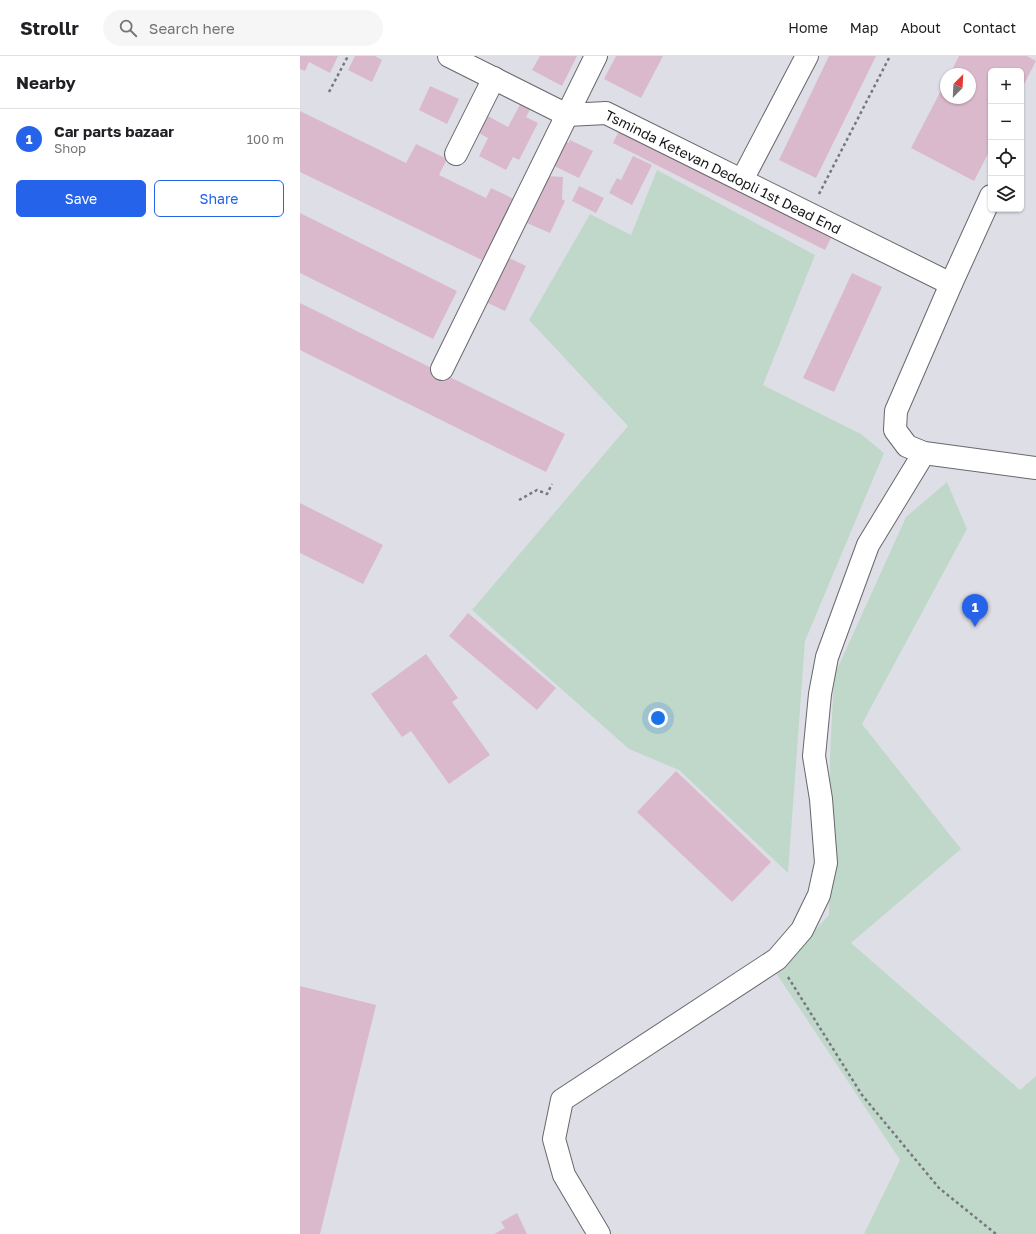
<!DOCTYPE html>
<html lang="en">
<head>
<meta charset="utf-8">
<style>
  :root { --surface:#fff; --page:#f6f6f6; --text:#202124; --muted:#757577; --line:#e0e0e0; --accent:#2563eb }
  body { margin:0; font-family:"Golos Text",sans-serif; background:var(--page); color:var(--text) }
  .controls { position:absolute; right:12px; top:12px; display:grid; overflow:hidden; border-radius:6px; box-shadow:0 1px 3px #0004 }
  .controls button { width:36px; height:36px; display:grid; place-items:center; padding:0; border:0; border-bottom:1px solid var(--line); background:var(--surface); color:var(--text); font:20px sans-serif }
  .compass { position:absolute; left:640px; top:12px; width:36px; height:36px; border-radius:50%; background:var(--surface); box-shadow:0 1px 3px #0004; rotate:24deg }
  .you { position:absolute; left:358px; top:662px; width:14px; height:14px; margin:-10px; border:3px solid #fff; border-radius:50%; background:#1a73e8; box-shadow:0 0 0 6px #1a73e833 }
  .badge { display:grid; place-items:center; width:26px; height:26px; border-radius:50%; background:var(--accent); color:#fff; font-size:13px; font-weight:700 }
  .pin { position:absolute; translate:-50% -33px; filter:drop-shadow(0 1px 2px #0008) }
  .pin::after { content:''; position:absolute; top:21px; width:14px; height:12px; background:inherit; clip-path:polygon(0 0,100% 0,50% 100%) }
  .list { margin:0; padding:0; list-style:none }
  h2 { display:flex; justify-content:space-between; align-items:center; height:52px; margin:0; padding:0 16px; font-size:17px }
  h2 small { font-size:13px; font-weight:400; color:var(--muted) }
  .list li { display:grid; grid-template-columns:26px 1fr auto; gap:12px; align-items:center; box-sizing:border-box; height:60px; padding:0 16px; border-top:1px solid var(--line) }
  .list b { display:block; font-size:15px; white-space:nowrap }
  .list p { margin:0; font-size:13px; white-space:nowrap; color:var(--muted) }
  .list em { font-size:13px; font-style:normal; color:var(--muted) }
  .actions { display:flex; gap:8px; padding:12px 16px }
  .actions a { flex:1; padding:9px 0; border:1px solid var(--accent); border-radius:6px; text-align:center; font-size:14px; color:var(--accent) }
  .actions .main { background:var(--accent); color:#fff }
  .icon { flex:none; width:22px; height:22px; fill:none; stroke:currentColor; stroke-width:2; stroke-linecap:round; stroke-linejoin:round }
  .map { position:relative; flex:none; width:736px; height:1178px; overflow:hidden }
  header { display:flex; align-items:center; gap:24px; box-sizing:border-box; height:56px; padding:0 20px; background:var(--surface); border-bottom:1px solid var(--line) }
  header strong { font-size:19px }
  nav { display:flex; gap:22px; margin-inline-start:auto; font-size:14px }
  .search { width:280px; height:36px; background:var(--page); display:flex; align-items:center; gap:10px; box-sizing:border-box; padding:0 14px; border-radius:22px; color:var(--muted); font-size:15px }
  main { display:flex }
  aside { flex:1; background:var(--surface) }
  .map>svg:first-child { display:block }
</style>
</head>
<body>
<header>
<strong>Strollr</strong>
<div class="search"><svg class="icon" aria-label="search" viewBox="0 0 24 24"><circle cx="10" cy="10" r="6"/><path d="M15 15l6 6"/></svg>Search here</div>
<nav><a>Home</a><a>Map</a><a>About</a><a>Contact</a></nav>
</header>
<main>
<aside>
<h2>Nearby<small></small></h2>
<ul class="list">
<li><span class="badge">1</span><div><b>Car parts bazaar</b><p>Shop</p></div><em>100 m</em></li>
</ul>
<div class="actions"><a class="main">Save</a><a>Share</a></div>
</aside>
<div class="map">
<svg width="736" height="1178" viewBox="0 0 736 1178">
  <rect width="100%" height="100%" fill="#dedfe6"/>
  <path fill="#c0d8ca" d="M357 114 515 199 463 329 561 378 584 397 505 585 488 817 379 714 329 693 172 554 328 370 229 264 290 158 331 179Z
    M647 426 667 473 562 668 661 793 551 887 720 1034 736 1020V1178H564L600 1104 476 917 529 859 530 702 534 620 606 461Z"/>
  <path fill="#d9b9cb" d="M0 0H38L30 17 9 6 5 15 0 13Z
    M55 0H75L82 4 72 26 48 14Z
    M240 0H277L262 30 232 14Z
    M316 0H363L341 42 304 23Z
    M529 0H576L516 122 479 104Z
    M659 0H727L736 5 721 34V15H691V92L674 125 611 92 646 25V42H670V18H650Z
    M130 30 159 43 147 68 119 54Z
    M223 43 233 48 226 61 238 67 219 104 213 101 206 114 179 100 188 82 177 76 186 59 208 71Z
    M0 55 106 107 116 88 147 103 139 119 186 142 191 132 214 143 184 205 0 116Z
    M322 69 534 176 525 194 313 87Z
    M259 83 269 87 270 84 293 95 279 122 248 107Z
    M333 100 352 109 332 149 309 137 317 122 321 124Z
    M245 120 263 121 262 143 265 145 250 177 227 167 243 135Z
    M279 130 304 142 296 157 272 145Z
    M0 157 157 235 133 283 0 217Z
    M209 202 226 210 205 255 188 247Z
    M552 217 582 231 534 336 503 322Z
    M0 247 265 378 246 416 0 294Z
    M0 447 83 489 63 528 0 497Z
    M168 557 256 632 237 654 149 580Z
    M126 598 158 642 152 646 190 699 149 728 111 675 102 681 71 638Z
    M376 715 471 806 432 846 337 756Z
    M0 930 76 949 20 1178H0Z
    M217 1157 227 1178H194L205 1172 201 1166Z"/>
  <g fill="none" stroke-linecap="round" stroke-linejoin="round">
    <g stroke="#67676d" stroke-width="24">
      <g id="minor">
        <path id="s1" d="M149 0 267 59 306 57 651 228"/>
        <path d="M156 98 194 22"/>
        <path d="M442 124 507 0"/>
        <path d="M691 140 651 228 596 355 595 374 607 390 624 397 736 412"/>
        <path d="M142 313 296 0"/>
        <path d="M299 1178 264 1119 254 1083 262 1044 477 903 502 874 519 839 526 807 521 743 514 700 520 638 527 601 568 489 624 397"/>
      </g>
    </g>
    <path stroke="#77787d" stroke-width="2.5" stroke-dasharray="3 3" stroke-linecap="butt" d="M29 36 48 0
      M519 138 590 0
      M219 444 237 434 247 438 252 428
      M488 921 562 1039 639 1132 696 1178"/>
    <use href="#minor" stroke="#fff" stroke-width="22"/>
  </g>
  <g text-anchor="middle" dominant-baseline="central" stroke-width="3" stroke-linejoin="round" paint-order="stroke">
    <g font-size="14" fill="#161619" stroke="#dedfe6">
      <text stroke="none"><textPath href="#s1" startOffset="302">Tsminda Ketevan Dedopli 1st Dead End</textPath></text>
    </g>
  </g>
</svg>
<div class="controls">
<button>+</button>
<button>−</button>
<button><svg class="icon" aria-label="locate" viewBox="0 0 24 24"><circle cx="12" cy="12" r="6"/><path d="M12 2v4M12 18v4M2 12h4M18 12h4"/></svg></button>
<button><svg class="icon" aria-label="layers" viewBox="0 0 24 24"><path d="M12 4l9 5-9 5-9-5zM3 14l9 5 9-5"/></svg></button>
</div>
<svg class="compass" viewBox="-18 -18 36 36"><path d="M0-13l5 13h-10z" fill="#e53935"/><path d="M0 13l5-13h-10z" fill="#757577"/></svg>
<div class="you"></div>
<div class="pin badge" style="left:675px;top:571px">1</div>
</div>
</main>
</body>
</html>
